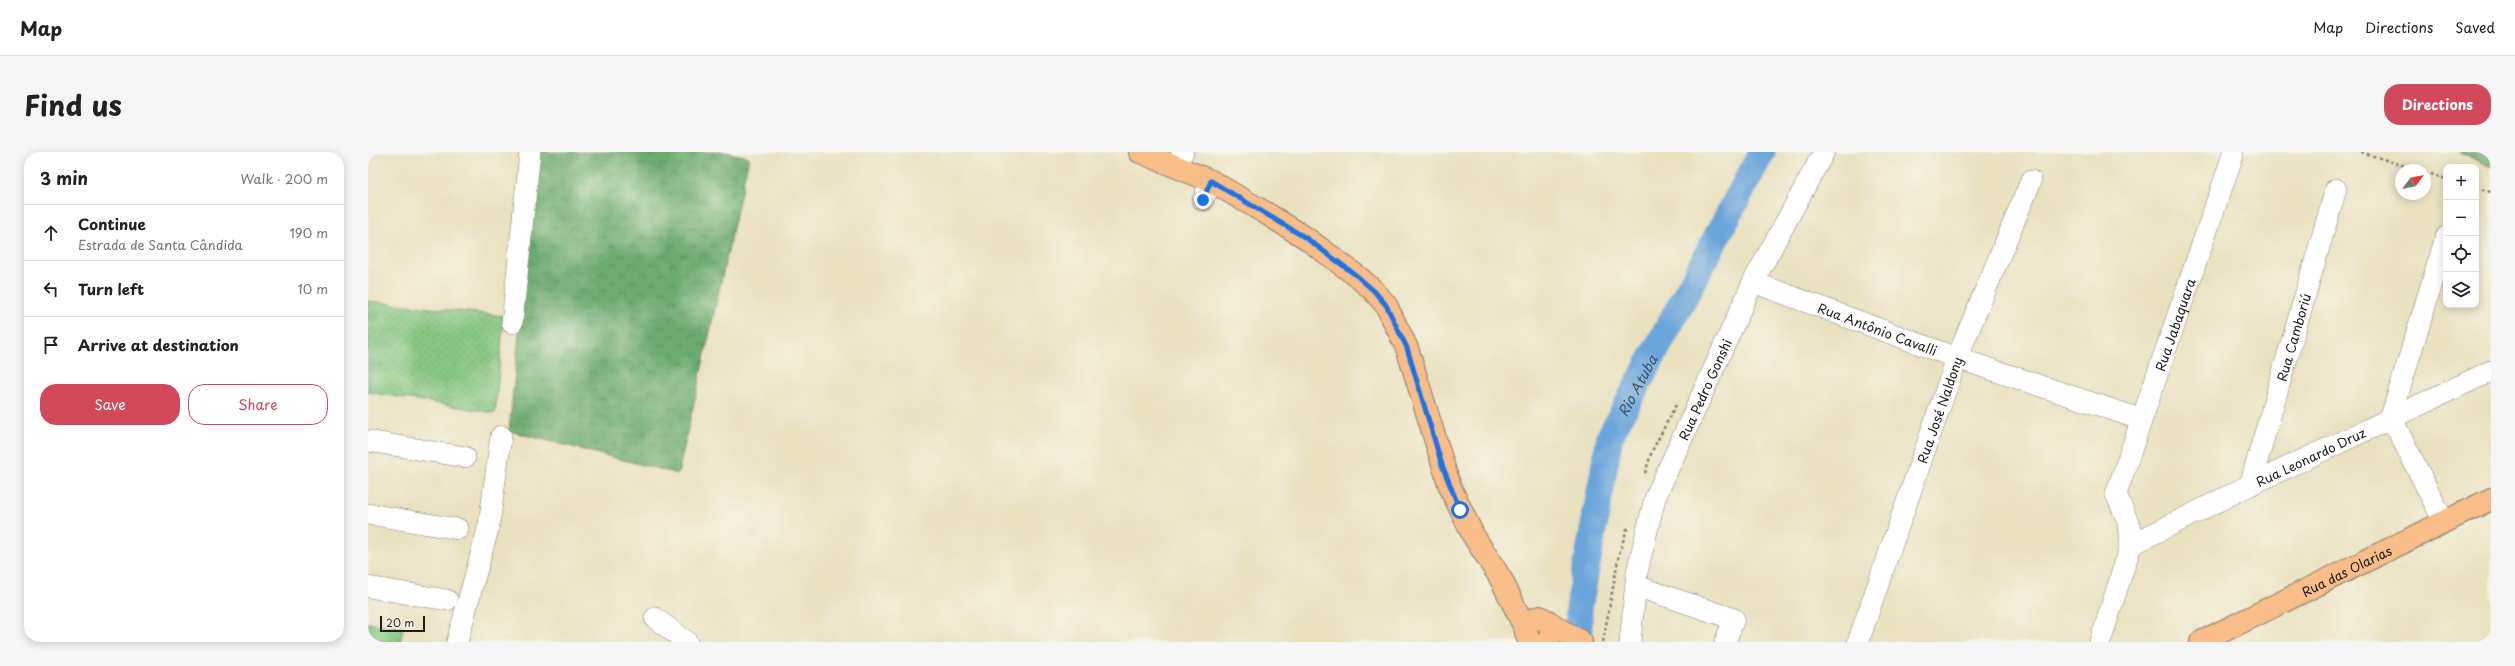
<!DOCTYPE html>
<html lang="en">
<head>
<meta charset="utf-8">
<style>
  :root { --surface:#fff; --page:#f6f6f6; --text:#222; --muted:#767676; --line:#e0e0e0; --accent:#d1495b }
  body { margin:0; font-family:"Playpen Sans",sans-serif; background:var(--page); color:var(--text) }
  .controls { position:absolute; right:12px; top:12px; display:grid; overflow:hidden; border-radius:8px; box-shadow:0 2px 10px #0003 }
  .controls button { width:36px; height:36px; display:grid; place-items:center; padding:0; border:0; border-bottom:1px solid var(--line); background:var(--surface); color:var(--text); font:20px sans-serif }
  .compass { position:absolute; left:2027px; top:12px; width:36px; height:36px; border-radius:50%; background:var(--surface); box-shadow:0 2px 10px #0003; rotate:58deg }
  .scale { position:absolute; left:12px; bottom:10px; width:45px; box-sizing:border-box; padding-left:4px; border:2px solid #1c1c1c; border-top:0; font-size:11px; line-height:14px; white-space:nowrap; color:#1c1c1c; -webkit-text-stroke:3px #f7f3e8; paint-order:stroke }
  .stop { position:absolute; width:12px; height:12px; margin:-9px; border:3px solid #1a73e8; border-radius:50%; background:#fff }
  .stop.end { background:#1a73e8; border-color:#fff; box-shadow:0 1px 4px #0008 }
  .list { margin:0; padding:0; list-style:none }
  h2 { display:flex; justify-content:space-between; align-items:center; height:52px; margin:0; padding:0 16px; font-size:17px }
  h2 small { font-size:13px; font-weight:400; color:var(--muted) }
  .list li { display:grid; grid-template-columns:26px 1fr auto; gap:12px; align-items:center; box-sizing:border-box; height:56px; padding:0 16px; border-top:1px solid var(--line) }
  .list b { display:block; font-size:15px; white-space:nowrap }
  .list p { margin:0; font-size:13px; white-space:nowrap; color:var(--muted) }
  .list em { font-size:13px; font-style:normal; color:var(--muted) }
  .actions { display:flex; gap:8px; padding:12px 16px }
  .actions a { flex:1; padding:9px 0; border:1px solid var(--accent); border-radius:16px; text-align:center; font-size:14px; color:var(--accent) }
  .actions .main { background:var(--accent); color:#fff }
  .icon { flex:none; width:22px; height:22px; fill:none; stroke:currentColor; stroke-width:2; stroke-linecap:round; stroke-linejoin:round }
  .map { position:relative; flex:none; width:2123px; height:490px; overflow:hidden; border-radius:16px }
  header { display:flex; align-items:center; gap:24px; box-sizing:border-box; height:56px; padding:0 20px; background:var(--surface); border-bottom:1px solid var(--line) }
  header strong { font-size:19px }
  nav { display:flex; gap:22px; margin-inline-start:auto; font-size:14px }
  .intro { display:flex; align-items:center; justify-content:space-between; box-sizing:border-box; height:96px; padding:0 24px }
  h1 { margin:0; font-size:28px }
  .button { padding:10px 18px; border-radius:16px; background:var(--accent); color:#fff; font-size:14px; font-weight:700 }
  main { display:flex; gap:24px; padding:0 24px }
  aside { flex:1; background:var(--surface); border-radius:16px; box-shadow:0 2px 10px #0003 }
  .map>svg:first-child { display:block }
</style>
</head>
<body>
<header>
<strong>Map</strong>
<nav><a>Map</a><a>Directions</a><a>Saved</a></nav>
</header>
<div class="intro"><h1>Find us</h1><a class="button">Directions</a></div>
<main>
<aside>
<h2>3 min<small>Walk · 200 m</small></h2>
<ul class="list">
<li><svg class="icon" aria-label="ahead" viewBox="0 0 24 24"><path d="M12 20V5M6 11l6-6 6 6"/></svg><div><b>Continue</b><p>Estrada de Santa Cândida</p></div><em>190 m</em></li>
<li><svg class="icon" aria-label="left" viewBox="0 0 24 24"><path d="M17 20v-9H6M10 6l-5 5 5 5"/></svg><div><b>Turn left</b></div><em>10 m</em></li>
<li><svg class="icon" aria-label="arrive" viewBox="0 0 24 24"><path d="M6 21V4h12l-3 4 3 4H6"/></svg><div><b>Arrive at destination</b></div></li>
</ul>
<div class="actions"><a class="main">Save</a><a>Share</a></div>
</aside>
<div class="map">
<svg width="2123" height="490" viewBox="0 0 2123 490">
  <defs>
    <pattern id="green-dots" width="8" height="8" patternUnits="userSpaceOnUse"><rect width="8" height="8" fill="#86c880"/><path d="M2 2h.1M6 6h.1" fill="none" stroke="#73ab6e" stroke-width="1.8" stroke-linecap="round"/></pattern>
    <pattern id="forest-crowns" width="20" height="18" patternUnits="userSpaceOnUse"><rect width="20" height="18" fill="#6cac6e"/><path d="M2 6a3 3 0 1 1 6 0M12 15a3 3 0 1 1 6 0" fill="none" stroke="#588b5a"/></pattern>
  </defs>
  <rect width="100%" height="100%" fill="#f7f3e8"/>
  <filter id="ink" filterUnits="userSpaceOnUse"><feTurbulence type="fractalNoise" baseFrequency=".025" numOctaves="2"/><feDisplacementMap in="SourceGraphic" scale="8" xChannelSelector="R" yChannelSelector="G"/><feConvolveMatrix kernelMatrix="1 2 1 2 8 2 1 2 1" color-interpolation-filters="sRGB"/></filter>
  <filter id="wash" filterUnits="userSpaceOnUse"><feTurbulence type="fractalNoise" baseFrequency=".012" numOctaves="4" result="noise"/><feDisplacementMap in="SourceGraphic" scale="16" xChannelSelector="R" yChannelSelector="G"/><feGaussianBlur stdDeviation="0.9" result="paint"/><feColorMatrix in="noise" values="0 0 0 0 0 0 0 0 0 0 0 0 0 0 0 0 0 1.4 0 .05"/><feComposite in="paint" operator="in"/></filter>
  <g filter="url(#wash)">
    <rect width="100%" height="100%" fill="#eae1bf"/>
    <path fill="url(#green-dots)" stroke="#51724e" d="M0 149 136 164 127 261 0 240Z
      M0 471 35 476 32 490H0Z"/>
    <path fill="url(#forest-crowns)" stroke="#446445" d="M166 0H356L381 5 310 322 141 279 161 86Z
      M2091 0H2123V15Z"/>
    <g fill="none" stroke-linecap="round" stroke-linejoin="round">
      <path stroke="#6ba5db" stroke-width="4.5" d="M2113 0 2123 3"/>
      <path stroke="#6ba5db" stroke-width="27" id="s1" d="M1211 490V456L1242 284 1394 0"/>
    </g>
  </g>
  <g filter="url(#ink)">
    <g fill="none" stroke-linecap="round" stroke-linejoin="round">
      <g stroke="#837e6e" stroke-width="22">
        <g id="minor">
          <path d="M808 13 815 0"/>
          <path d="M835 48 843 29"/>
          <path id="s2" d="M1385 130 1589 206 1772 267"/>
          <path d="M144 171 162 0"/>
          <path d="M0 289 97 305"/>
          <path id="s3" d="M1882 333 1968 37"/>
          <path d="M0 362 90 377"/>
          <path d="M2076 370 2023 265 2078 85"/>
          <path id="s4" d="M1763 393 1882 333 2123 219"/>
          <path d="M1268 434 1366 467 1357 490"/>
          <path d="M0 435 79 448"/>
          <path d="M287 466 319 490"/>
          <path d="M89 490 121 373 133 284"/>
          <path id="s5" d="M1262 490 1269 420 1287 346 1385 130 1456 0"/>
          <path id="s6" d="M1490 490 1589 206 1663 29"/>
          <path id="s7" d="M1732 490 1763 393 1761 372 1748 342 1865 3"/>
        </g>
      </g>
      <g stroke="#837e6e" stroke-width="24">
        <g id="major">
          <path d="M772 0 843 29 901 63 938 86 989 124 1006 139 1018 153 1039 196 1082 335 1105 383 1133 427 1158 478"/>
          <path d="M1162 489C1154 479 1159 467 1172 465L1213 490"/>
          <path d="M1179 490 1184 482 1181 470"/>
          <path id="s8" d="M1833 490 2123 347"/>
        </g>
      </g>
      <path stroke="#837e6e" stroke-width="2.5" stroke-dasharray="3 3" stroke-linecap="butt" d="M1993 0 2049 18
        M2057 20 2078 27
        M2108 36 2123 40
        M1277 321 1284 299 1308 253
        M1235 490 1251 402 1260 374"/>
      <use href="#minor" stroke="#fff" stroke-width="21"/>
      <use href="#major" stroke="#f8bd89" stroke-width="22"/>
    </g>
  </g>
  <g fill="none" stroke-linecap="round" stroke-linejoin="round" filter="url(#ink)">
    <path stroke="#1a73e8" stroke-width="5" d="M835 48 843 29 938 86 989 124 1006 139 1018 153 1039 196 1074 313 1092 358"/>
  </g>
  <g text-anchor="middle" dominant-baseline="central" stroke-width="4" stroke-linejoin="round" paint-order="stroke">
    <g font-size="13" fill="#1c1c1c" stroke="#f7f3e8">
      <text stroke="none"><textPath href="#s7" startOffset="335">Rua Jabaquara</textPath></text>
      <text stroke="none"><textPath href="#s2" startOffset="133">Rua Antônio Cavalli</textPath></text>
      <text stroke="none"><textPath href="#s3" startOffset="154">Rua Camboriú</textPath></text>
      <text stroke="none"><textPath href="#s5" startOffset="266">Rua Pedro Gonshi</textPath></text>
      <text stroke="none"><textPath href="#s6" startOffset="246">Rua José Naldony</textPath></text>
      <text stroke="none"><textPath href="#s4" startOffset="200">Rua Leonardo Druz</textPath></text>
      <text stroke="none"><textPath href="#s8" startOffset="162">Rua das Olarias</textPath></text>
    </g>
    <g font-size="14" font-style="italic" fill="#3c5368" stroke="#f7f3e8">
      <text stroke="none"><textPath href="#s1" startOffset="266">Rio Atuba</textPath></text>
    </g>
  </g>
</svg>
<div class="controls">
<button>+</button>
<button>−</button>
<button><svg class="icon" aria-label="locate" viewBox="0 0 24 24"><circle cx="12" cy="12" r="6"/><path d="M12 2v4M12 18v4M2 12h4M18 12h4"/></svg></button>
<button><svg class="icon" aria-label="layers" viewBox="0 0 24 24"><path d="M12 4l9 5-9 5-9-5zM3 14l9 5 9-5"/></svg></button>
</div>
<svg class="compass" viewBox="-18 -18 36 36"><path d="M0-13l5 13h-10z" fill="#e53935"/><path d="M0 13l5-13h-10z" fill="#767676"/></svg>
<div class="scale">20 m</div>
<div class="stop" style="left:1092px;top:358px"></div>
<div class="stop end" style="left:835px;top:48px"></div>
</div>
</main>
</body>
</html>
